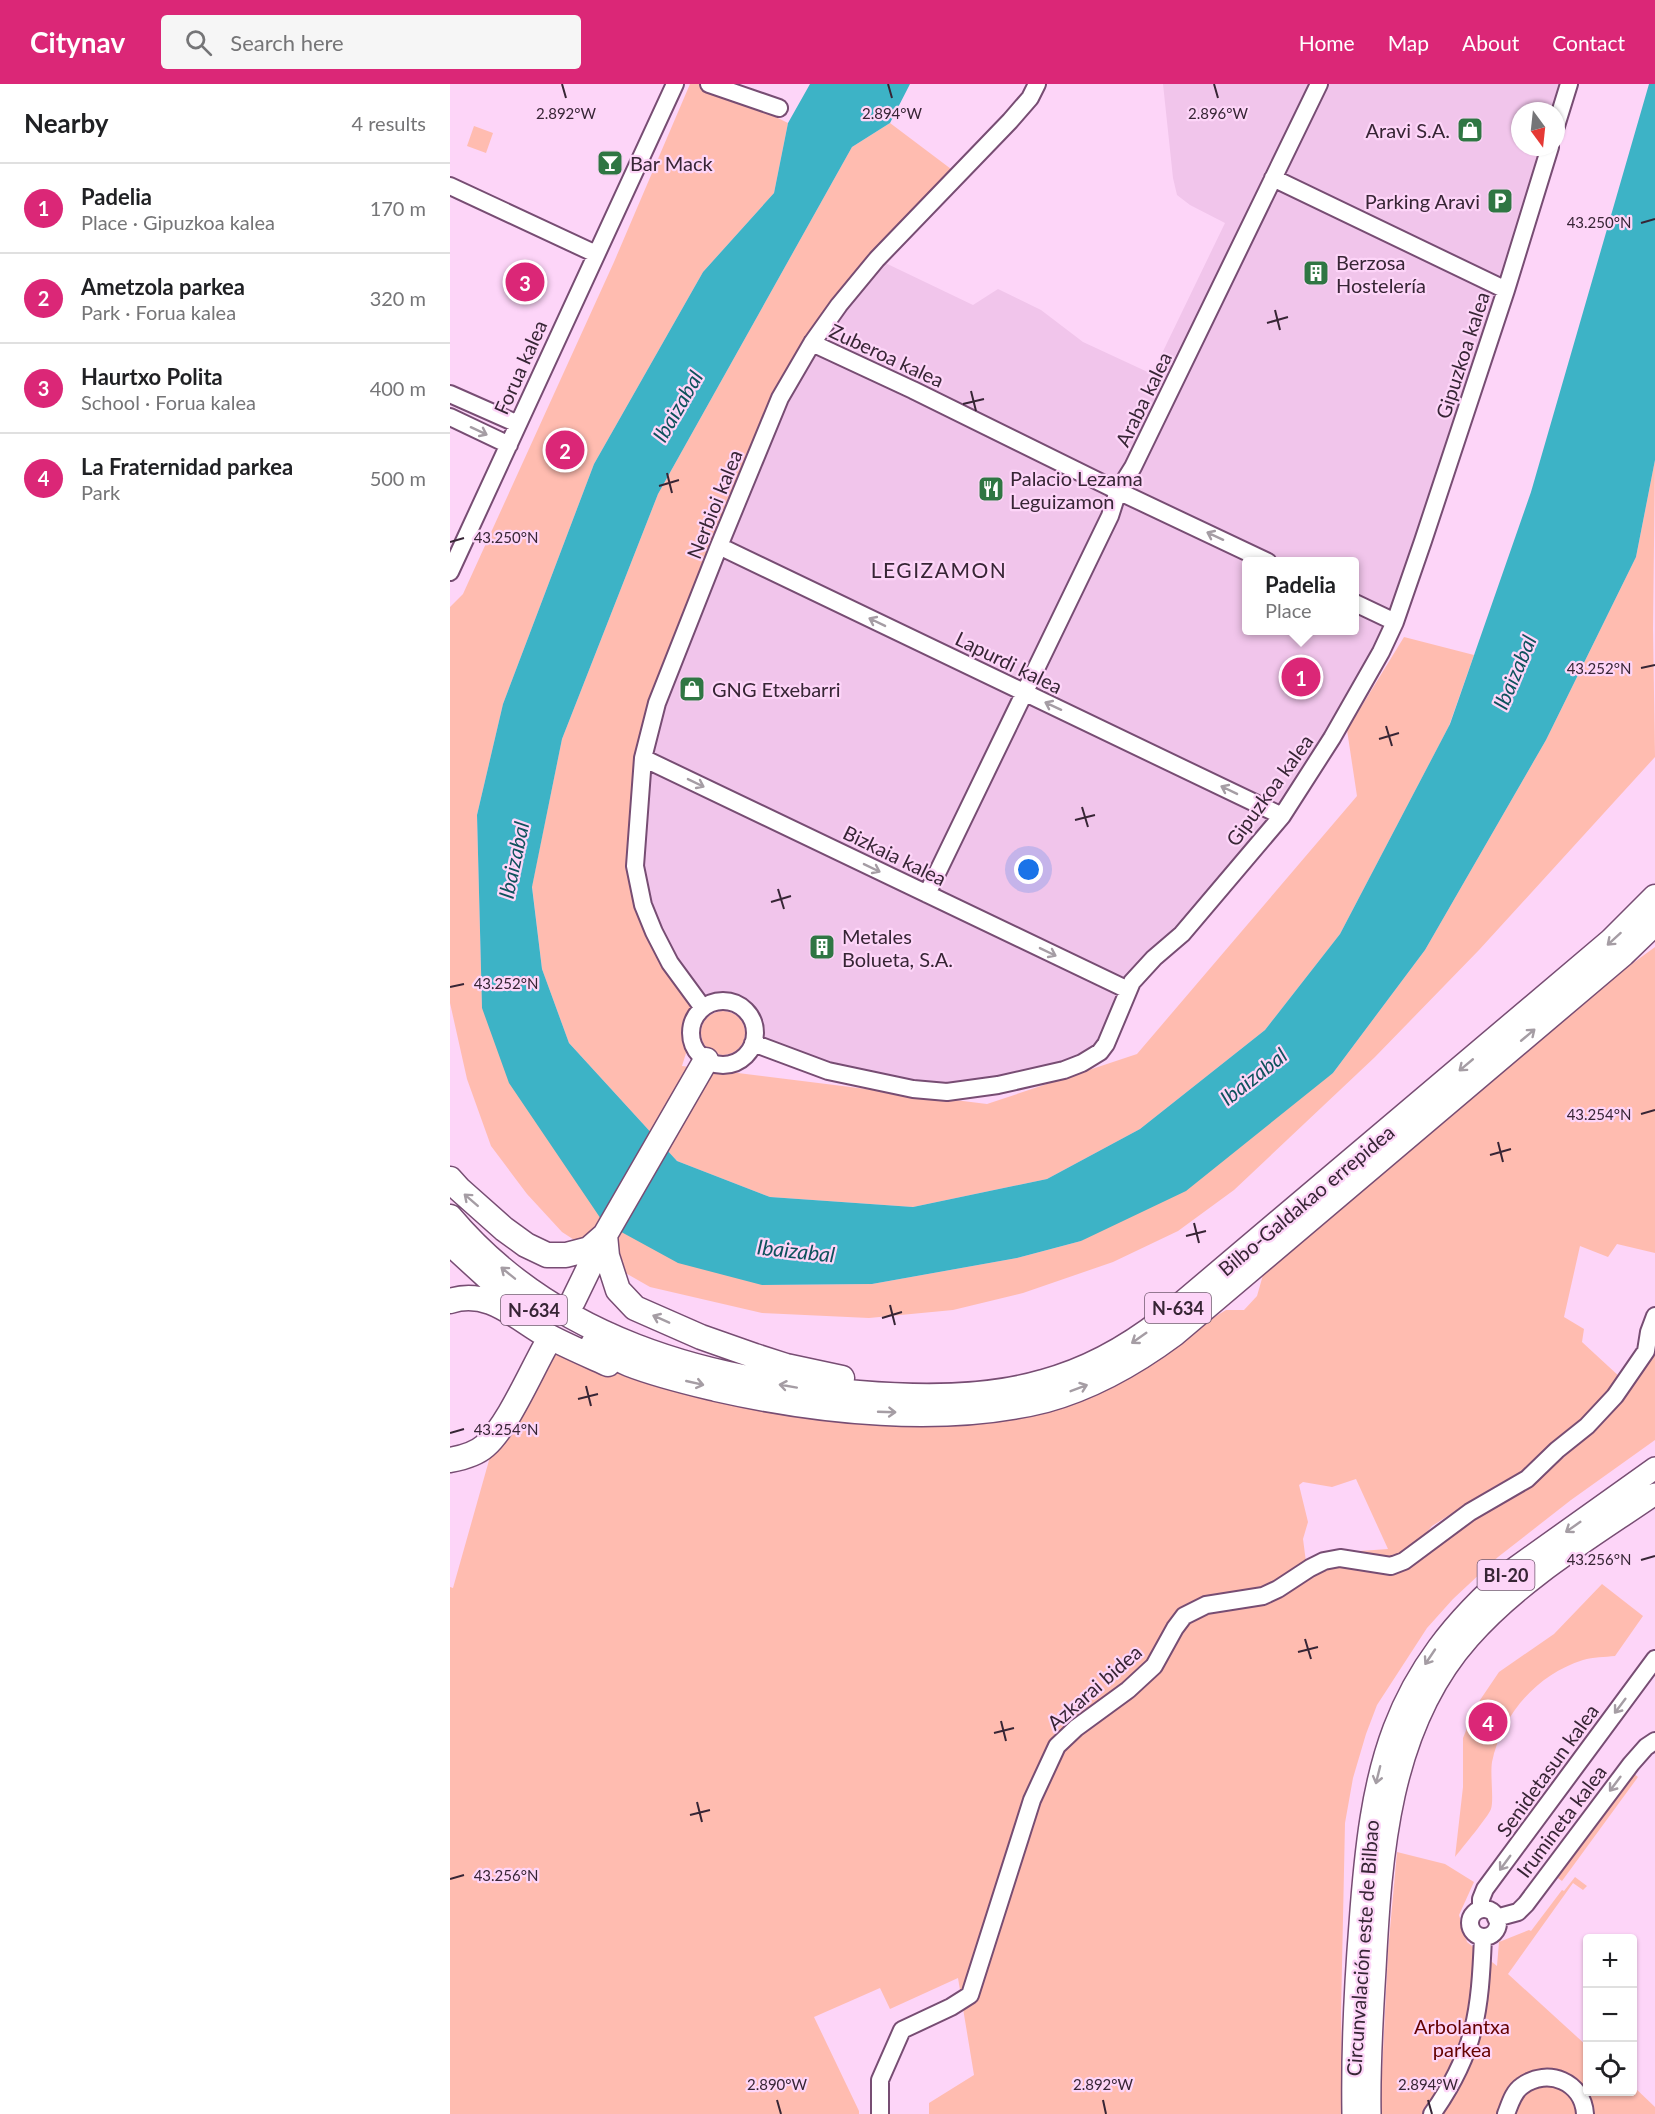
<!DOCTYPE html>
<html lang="en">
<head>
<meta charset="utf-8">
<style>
  :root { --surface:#fff; --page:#f6f6f6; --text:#202124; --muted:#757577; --line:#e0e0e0; --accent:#db2777 }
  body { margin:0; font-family:Lato,sans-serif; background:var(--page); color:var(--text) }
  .controls { position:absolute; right:18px; bottom:18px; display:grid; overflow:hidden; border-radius:6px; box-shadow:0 2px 4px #0004 }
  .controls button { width:54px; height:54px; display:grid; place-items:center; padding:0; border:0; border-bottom:2px solid var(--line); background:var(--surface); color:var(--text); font:30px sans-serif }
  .compass { position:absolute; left:1061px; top:18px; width:54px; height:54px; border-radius:50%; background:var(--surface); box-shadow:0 2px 4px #0004; rotate:165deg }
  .you { position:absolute; left:579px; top:786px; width:21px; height:21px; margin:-15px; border:4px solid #fff; border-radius:50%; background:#1a73e8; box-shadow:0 0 0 9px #1a73e833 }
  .badge { display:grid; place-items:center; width:39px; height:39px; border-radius:50%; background:var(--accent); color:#fff; font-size:20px; font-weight:700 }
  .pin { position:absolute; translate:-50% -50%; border:3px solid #fff; box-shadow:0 2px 6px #0006 }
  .popup { position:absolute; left:792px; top:473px; width:117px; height:78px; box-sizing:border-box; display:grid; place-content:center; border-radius:6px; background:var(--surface); filter:drop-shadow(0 2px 4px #0005); font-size:20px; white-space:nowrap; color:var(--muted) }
  .popup b { font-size:22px; color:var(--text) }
  .popup::after { content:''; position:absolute; left:50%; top:100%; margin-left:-12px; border:12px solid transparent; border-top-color:var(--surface) }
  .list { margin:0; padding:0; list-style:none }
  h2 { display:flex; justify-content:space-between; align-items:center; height:78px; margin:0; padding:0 24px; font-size:26px }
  h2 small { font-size:20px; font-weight:400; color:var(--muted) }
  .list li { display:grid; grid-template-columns:39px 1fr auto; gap:18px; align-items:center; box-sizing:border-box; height:90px; padding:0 24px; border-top:2px solid var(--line) }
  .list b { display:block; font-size:22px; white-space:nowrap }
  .list p { margin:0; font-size:20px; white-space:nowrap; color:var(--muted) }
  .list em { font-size:20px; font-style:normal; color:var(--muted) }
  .icon { flex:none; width:33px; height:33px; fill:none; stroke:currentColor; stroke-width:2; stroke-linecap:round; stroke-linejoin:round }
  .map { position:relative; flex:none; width:1205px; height:2030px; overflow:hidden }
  header { display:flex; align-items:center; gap:36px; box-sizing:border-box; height:84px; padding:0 30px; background:var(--accent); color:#fff }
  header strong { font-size:28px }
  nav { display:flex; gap:33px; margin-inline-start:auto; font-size:21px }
  .search { width:420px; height:54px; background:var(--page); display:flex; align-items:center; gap:15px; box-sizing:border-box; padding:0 21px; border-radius:6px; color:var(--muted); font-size:22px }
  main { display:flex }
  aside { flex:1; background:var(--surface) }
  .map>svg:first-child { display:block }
</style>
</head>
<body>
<header>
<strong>Citynav</strong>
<div class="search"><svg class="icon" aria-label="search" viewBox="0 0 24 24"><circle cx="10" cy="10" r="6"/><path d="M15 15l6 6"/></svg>Search here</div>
<nav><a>Home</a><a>Map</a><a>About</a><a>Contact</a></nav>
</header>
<main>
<aside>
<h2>Nearby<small>4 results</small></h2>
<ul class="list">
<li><span class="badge">1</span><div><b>Padelia</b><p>Place · Gipuzkoa kalea</p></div><em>170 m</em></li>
<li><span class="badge">2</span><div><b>Ametzola parkea</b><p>Park · Forua kalea</p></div><em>320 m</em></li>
<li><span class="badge">3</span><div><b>Haurtxo Polita</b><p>School · Forua kalea</p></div><em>400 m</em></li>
<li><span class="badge">4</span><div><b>La Fraternidad parkea</b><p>Park</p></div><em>500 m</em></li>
</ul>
</aside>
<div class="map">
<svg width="1205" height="2030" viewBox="0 0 1205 2030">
  <rect width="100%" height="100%" fill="#fdd5f8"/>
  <path fill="#f1c5eb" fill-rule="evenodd" d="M713 0H1119L1106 27H1070V63H1100L945 538 852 704 704 874 656 960 613 986 462 1005 304 959 258 921 220 879 193 821V674L330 314 427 175 523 221 548 205 591 226 633 258 702 290 775 139 740 121 727 111 723 94ZM797 478H905V546H797Z"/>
  <path fill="#ffbcb0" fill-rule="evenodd" d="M240 0H259L338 39 324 109 253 188 144 380 53 620 27 731 32 924 312 1201 422 1200 567 1174 631 1157 883 989 975 866 1096 656 1186 473 1205 376 1203 545 1205 673 1029 866 925 973 784 1106 728 1147 663 1178 573 1209 503 1226 419 1234 312 1229 200 1203 172 1187 112 1148 77 1110 41 1062 17 995 0 919V523L13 510 164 178Z
    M440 39 509 91 362 259 269 462 193 674V821L249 928 232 982 537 1020 687 970 907 712 897 646 954 553 1024 571 999 642 890 850 815 946 690 1045 597 1095 463 1123 320 1113 227 1077 119 959 92 885 82 802 112 655 208 410 402 63Z
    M24 42 43 49 36 69 17 62Z
    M1205 863V1169L1167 1160 1158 1173 1130 1162 1114 1233 1134 1245 1132 1258 1171 1294 1135 1336 1107 1355 1072 1387 1040 1405 982 1442 946 1485 961 1483 1007 1447 1091 1393 1154 1338 1174 1316 1182 1301 1204 1269 1205 1265V1356L1121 1416 1048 1473 1003 1515 977 1544 927 1621 916 1650 903 1694 895 1739 891 1929 893 2030H479V2019L524 1991 508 1894 440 1925 430 1904 364 1933 409 2027V2030H0V1503L3 1504 47 1348 95 1263 387 1325 691 1274 699 1283 758 1237 776 1226H794L807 1212 813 1191 1175 885ZM906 1395 938 1465 910 1467 856 1478 853 1455 858 1438 849 1401 853 1398 882 1403Z
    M251 949a22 22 0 1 1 44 0a22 22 0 1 1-44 0Z
    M1152 1500 1193 1532 1165 1572C1155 1573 1143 1573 1133 1576 1086 1591 1052 1631 1042 1678 1040 1691 1044 1716 1041 1725 1038 1733 1012 1764 1005 1773L1013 1703V1654L1026 1622 1049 1588 1104 1550Z
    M1181 1687 1188 1693 1112 1797 1105 1792Z
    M947 1768 995 1780 1024 1798 1009 1831 1017 1858 1047 1882 1049 1858 1079 1846 1081 1847 1112 1806 1114 1807 1125 1793 1137 1802 1133 1806 1123 1799 1058 1890 1137 1962 1138 2008H1182L1183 2002 1205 2023V2030H930L938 1867Z"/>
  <path fill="#3db3c6" d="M360 0H460L440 39 402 63 208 410 112 655 82 803 92 885 119 959 227 1077 320 1113 463 1123 597 1095 690 1045 815 946 890 850 1000 640 1081 408 1199 0H1205V376L1186 473 1096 656 975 866 883 989 736 1107 631 1157 567 1174 422 1200 312 1201 228 1179 153 1138 59 999 32 924 27 731 53 620 144 380 253 188 324 109 338 39Z"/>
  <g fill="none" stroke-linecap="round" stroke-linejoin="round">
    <g stroke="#774d73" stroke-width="20">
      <path id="minor" d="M259 0 329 24
        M1106 42 1119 0
        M823 94 1056 206
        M0 102 146 170
        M362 259 463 306 668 407 818 478
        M0 310 68 340
        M0 333 59 361
        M269 462 832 732
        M0 488 225 0
        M905 519 945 538
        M193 674 678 906
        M477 810 660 432 668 407 683 383 869 0
        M241 949a32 32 0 1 1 64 0a32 32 0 1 1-64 0Z
        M253 924 220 879 204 848 193 821 185 782 193 674 207 619 269 462 330 314 362 259 389 221 427 175 560 37 580 14 587 0
        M303 959 378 987 463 1005 497 1008 548 1001 614 986 632 979 650 968 656 960 682 898 704 874 732 850 832 732 882 654 931 568 945 538 973 457 1056 206 1100 63
        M1031 1825V1815L1035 1805 1205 1575
        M1020 1839a14 14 0 1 1 28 0a14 14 0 1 1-28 0Z
        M1046 1834 1068 1828 1076 1820 1181 1680 1196 1663 1205 1657
        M430 2030V1996L452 1946 501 1923 520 1911 582 1716 607 1662 626 1644 678 1606 704 1582 725 1544 734 1532 756 1521 813 1512 828 1505 860 1484 874 1477 890 1474 941 1482 954 1477 1020 1428 1077 1395 1107 1366 1137 1342 1165 1312 1196 1267 1199 1248 1205 1232
        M982 2030C1026 1968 1030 1927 1033 1853
        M1056 2030C1060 2020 1063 2008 1072 2002 1098 1983 1133 1998 1135 2030"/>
    </g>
    <g stroke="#774d73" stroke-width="24">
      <path id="major" d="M903 2030C902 1967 905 1903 910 1840 921 1685 939 1591 1062 1486L1205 1384
        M920 2030C919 1982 922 1933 925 1885 931 1771 939 1644 1019 1554 1070 1496 1141 1454 1205 1410"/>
    </g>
    <g stroke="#774d73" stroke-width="27">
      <path id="highway" d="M0 1095 9 1105 54 1145 76 1161 97 1171H116L139 1165 155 1151
        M0 1133C103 1255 255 1297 409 1309 469 1314 535 1315 593 1298 638 1286 677 1264 713 1236L1161 857 1205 813
        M155 1151 157 1172 168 1206 185 1224 251 1253 305 1272 336 1282 392 1294
        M0 1159 58 1212 92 1231
        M0 1217C39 1204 67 1235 98 1252 117 1262 138 1271 158 1280
        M123 1217 155 1151 256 976
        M143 1260C155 1266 166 1275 179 1280 207 1291 237 1298 266 1305 368 1328 494 1342 596 1316 643 1303 685 1279 724 1250L1173 870 1205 839
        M0 1376C11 1374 26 1370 35 1362 57 1343 80 1290 95 1263"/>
    </g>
    <use href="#minor" stroke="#fff" stroke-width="16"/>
    <use href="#major" stroke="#fff" stroke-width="21"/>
    <use href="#highway" stroke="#fff" stroke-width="24"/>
  </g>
  <defs><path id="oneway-shaft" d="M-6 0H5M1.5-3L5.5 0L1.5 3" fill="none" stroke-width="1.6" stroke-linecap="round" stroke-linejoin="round" transform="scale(1.5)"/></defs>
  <g stroke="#a59da4">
    <use href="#oneway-shaft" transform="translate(29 347) rotate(25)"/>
    <use href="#oneway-shaft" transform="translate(765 452) rotate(-155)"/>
    <use href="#oneway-shaft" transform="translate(427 538) rotate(-154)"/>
    <use href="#oneway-shaft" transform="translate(603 622) rotate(-155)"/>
    <use href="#oneway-shaft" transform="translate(246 699) rotate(26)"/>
    <use href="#oneway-shaft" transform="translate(779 706) rotate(-154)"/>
    <use href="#oneway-shaft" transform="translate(422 784) rotate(26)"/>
    <use href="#oneway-shaft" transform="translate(1164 855) rotate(138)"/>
    <use href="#oneway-shaft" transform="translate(598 868) rotate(26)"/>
    <use href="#oneway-shaft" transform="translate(1078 951) rotate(-40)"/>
    <use href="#oneway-shaft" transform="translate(1016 981) rotate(140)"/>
    <use href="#oneway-shaft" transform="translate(21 1116) rotate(-139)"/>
    <use href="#oneway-shaft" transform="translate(58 1189) rotate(-141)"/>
    <use href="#oneway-shaft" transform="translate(211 1235) rotate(-156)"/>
    <use href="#oneway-shaft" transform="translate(689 1254) rotate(145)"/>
    <use href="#oneway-shaft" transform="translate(245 1299) rotate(13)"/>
    <use href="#oneway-shaft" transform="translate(338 1302) rotate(-170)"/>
    <use href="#oneway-shaft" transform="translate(629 1304) rotate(-21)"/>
    <use href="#oneway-shaft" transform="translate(437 1328) rotate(2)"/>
    <use href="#oneway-shaft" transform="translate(1123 1443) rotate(145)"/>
    <use href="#oneway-shaft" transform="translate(980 1573) rotate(124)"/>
    <use href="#oneway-shaft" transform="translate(1170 1622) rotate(127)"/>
    <use href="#oneway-shaft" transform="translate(928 1691) rotate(104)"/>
    <use href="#oneway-shaft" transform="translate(1165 1700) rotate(127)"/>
    <use href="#oneway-shaft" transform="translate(1055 1779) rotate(126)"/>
  </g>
  <path fill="none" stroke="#372535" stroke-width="2" d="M112 0 116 14M438 0 442 14M764 0 768 14M1191 139 1205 135M825 226 830 246M817 239 838 233M521 307 526 327M513 320 534 315M217 389 222 409M209 402 229 396M0 458 14 454M1191 584 1205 581M936 642 942 662M929 655 949 649M632 723 638 743M625 736 645 731M328 805 334 825M321 818 341 812M0 903 14 900M1191 1030 1205 1026M1048 1058 1053 1078M1040 1071 1061 1065M744 1139 749 1159M736 1152 756 1147M440 1221 445 1241M432 1234 452 1228M136 1302 141 1322M128 1315 148 1310M0 1349 14 1345M1191 1476 1205 1472M855 1555 861 1575M848 1568 868 1563M551 1637 556 1657M544 1649 564 1644M247 1718 252 1738M240 1731 260 1726M0 1795 14 1791M327 2016 331 2030M653 2016 656 2030M978 2016 982 2030"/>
  <defs>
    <g id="shop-square" transform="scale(1.35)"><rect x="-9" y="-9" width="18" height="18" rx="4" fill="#2f7643" stroke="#fdd5f8"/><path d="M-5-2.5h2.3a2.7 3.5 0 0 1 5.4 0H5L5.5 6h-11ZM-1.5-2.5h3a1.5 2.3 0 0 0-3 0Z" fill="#fff"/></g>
    <g id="bar-square" transform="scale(1.35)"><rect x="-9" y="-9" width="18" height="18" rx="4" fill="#2f7643" stroke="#fdd5f8"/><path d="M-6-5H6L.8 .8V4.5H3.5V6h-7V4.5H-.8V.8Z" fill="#fff"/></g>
    <g id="parking-square" transform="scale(1.35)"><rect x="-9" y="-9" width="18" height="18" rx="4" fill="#2f7643" stroke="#fdd5f8"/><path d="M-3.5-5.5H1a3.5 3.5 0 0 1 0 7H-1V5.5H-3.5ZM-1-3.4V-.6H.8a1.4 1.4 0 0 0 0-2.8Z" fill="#fff"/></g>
    <g id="building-square" transform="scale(1.35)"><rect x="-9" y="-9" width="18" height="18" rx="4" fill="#2f7643" stroke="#fdd5f8"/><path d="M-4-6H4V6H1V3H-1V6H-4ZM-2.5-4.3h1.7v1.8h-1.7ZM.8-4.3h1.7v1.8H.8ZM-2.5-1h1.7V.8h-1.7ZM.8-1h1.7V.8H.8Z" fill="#fff"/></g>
    <g id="restaurant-square" transform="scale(1.35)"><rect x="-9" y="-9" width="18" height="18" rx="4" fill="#2f7643" stroke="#fdd5f8"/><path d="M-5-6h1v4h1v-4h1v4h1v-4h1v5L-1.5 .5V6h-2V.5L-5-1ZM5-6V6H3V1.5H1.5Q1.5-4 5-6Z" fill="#fff"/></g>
  </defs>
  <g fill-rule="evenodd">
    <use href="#shop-square" x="1020" y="46"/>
    <use href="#bar-square" x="160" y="79"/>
    <use href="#parking-square" x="1050" y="117"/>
    <use href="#building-square" x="866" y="189"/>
    <use href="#restaurant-square" x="541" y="405"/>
    <use href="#shop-square" x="242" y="605"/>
    <use href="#building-square" x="372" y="863"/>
  </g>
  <g text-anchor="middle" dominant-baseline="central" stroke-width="4.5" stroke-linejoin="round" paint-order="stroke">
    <g fill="#fdd5f8" stroke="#725a70" stroke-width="1.5">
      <rect x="695" y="1209" width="66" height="30" rx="4.5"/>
      <rect x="51" y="1211" width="66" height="30" rx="4.5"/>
      <rect x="1027.5" y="1476" width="57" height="30" rx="4.5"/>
    </g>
    <g font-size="18" font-weight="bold" fill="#372535">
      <text x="728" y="1224">N-634</text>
      <text x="84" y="1226">N-634</text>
      <text x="1056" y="1491">BI-20</text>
    </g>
    <g font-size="20" fill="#372535" stroke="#fdd5f8" text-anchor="start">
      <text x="1000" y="46" text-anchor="end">Aravi S.A.</text>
      <text x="180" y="79">Bar Mack</text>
      <text x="1030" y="117" text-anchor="end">Parking Aravi</text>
      <text x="886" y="178">Berzosa<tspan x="886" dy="23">Hostelería</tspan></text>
      <text x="560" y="394">Palacio Lezama<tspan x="560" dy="23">Leguizamon</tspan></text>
      <text x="262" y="605">GNG Etxebarri</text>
      <text x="392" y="852">Metales<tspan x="392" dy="23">Bolueta, S.A.</tspan></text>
    </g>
    <g font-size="20" fill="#372535" stroke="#fdd5f8">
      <text transform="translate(437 271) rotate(25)">Zuberoa kalea</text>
      <text transform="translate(1012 271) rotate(-72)">Gipuzkoa kalea</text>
      <text transform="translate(70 283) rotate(-66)">Forua kalea</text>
      <text transform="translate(693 315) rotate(-64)">Araba kalea</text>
      <text transform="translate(264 420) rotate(-68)">Nerbioi kalea</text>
      <text transform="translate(559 578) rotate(26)">Lapurdi kalea</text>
      <text transform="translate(819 706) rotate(-54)">Gipuzkoa kalea</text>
      <text transform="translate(445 771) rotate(26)">Bizkaia kalea</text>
      <text transform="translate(856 1116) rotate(-40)">Bilbo-Galdakao errepidea</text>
      <text transform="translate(644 1603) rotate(-41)">Azkarai bidea</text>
      <text transform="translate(1097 1686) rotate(-54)">Senidetasun kalea</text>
      <text transform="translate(1111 1737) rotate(-53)">Irumineta kalea</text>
      <text transform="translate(912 1864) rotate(-86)">Circunvalación este de Bilbao</text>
    </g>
    <g font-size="20" fill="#650200" stroke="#fdd5f8">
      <text x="1012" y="1942">Arbolantxa<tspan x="1012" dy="23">parkea</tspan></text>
    </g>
    <g font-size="21" font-style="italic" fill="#0e525c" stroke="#fdd5f8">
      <text transform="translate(227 322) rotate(-60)">Ibaizabal</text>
      <text transform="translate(1064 588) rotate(-67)">Ibaizabal</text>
      <text transform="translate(63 776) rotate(-78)">Ibaizabal</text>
      <text transform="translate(803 992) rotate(-38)">Ibaizabal</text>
      <text transform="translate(346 1166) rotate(6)">Ibaizabal</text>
    </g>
    <g font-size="21" letter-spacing="1.5" fill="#372535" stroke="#fdd5f8">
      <text x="489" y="485">LEGIZAMON</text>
    </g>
  </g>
  <g font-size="15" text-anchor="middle" fill="#372535" stroke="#fdd5f8" stroke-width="4.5" stroke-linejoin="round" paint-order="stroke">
    <text x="116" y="35">2.892°W</text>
    <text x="442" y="35">2.894°W</text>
    <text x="768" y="35">2.896°W</text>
    <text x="1149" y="144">43.250°N</text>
    <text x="56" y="459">43.250°N</text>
    <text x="1149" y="590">43.252°N</text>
    <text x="56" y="905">43.252°N</text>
    <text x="1149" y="1036">43.254°N</text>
    <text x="56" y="1351">43.254°N</text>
    <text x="1149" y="1481">43.256°N</text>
    <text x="56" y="1797">43.256°N</text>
    <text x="327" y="2006">2.890°W</text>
    <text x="653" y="2006">2.892°W</text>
    <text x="978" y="2006">2.894°W</text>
  </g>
</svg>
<div class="controls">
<button>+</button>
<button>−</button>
<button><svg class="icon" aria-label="locate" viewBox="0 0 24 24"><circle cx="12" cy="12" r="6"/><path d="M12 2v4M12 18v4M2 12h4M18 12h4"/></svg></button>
</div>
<svg class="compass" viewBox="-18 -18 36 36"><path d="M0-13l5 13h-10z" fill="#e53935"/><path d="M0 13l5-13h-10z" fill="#757577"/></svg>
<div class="you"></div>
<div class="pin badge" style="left:851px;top:593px">1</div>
<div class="popup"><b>Padelia</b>Place</div>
<div class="pin badge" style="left:115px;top:366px">2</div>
<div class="pin badge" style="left:75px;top:198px">3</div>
<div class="pin badge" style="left:1038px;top:1638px">4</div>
</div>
</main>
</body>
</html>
